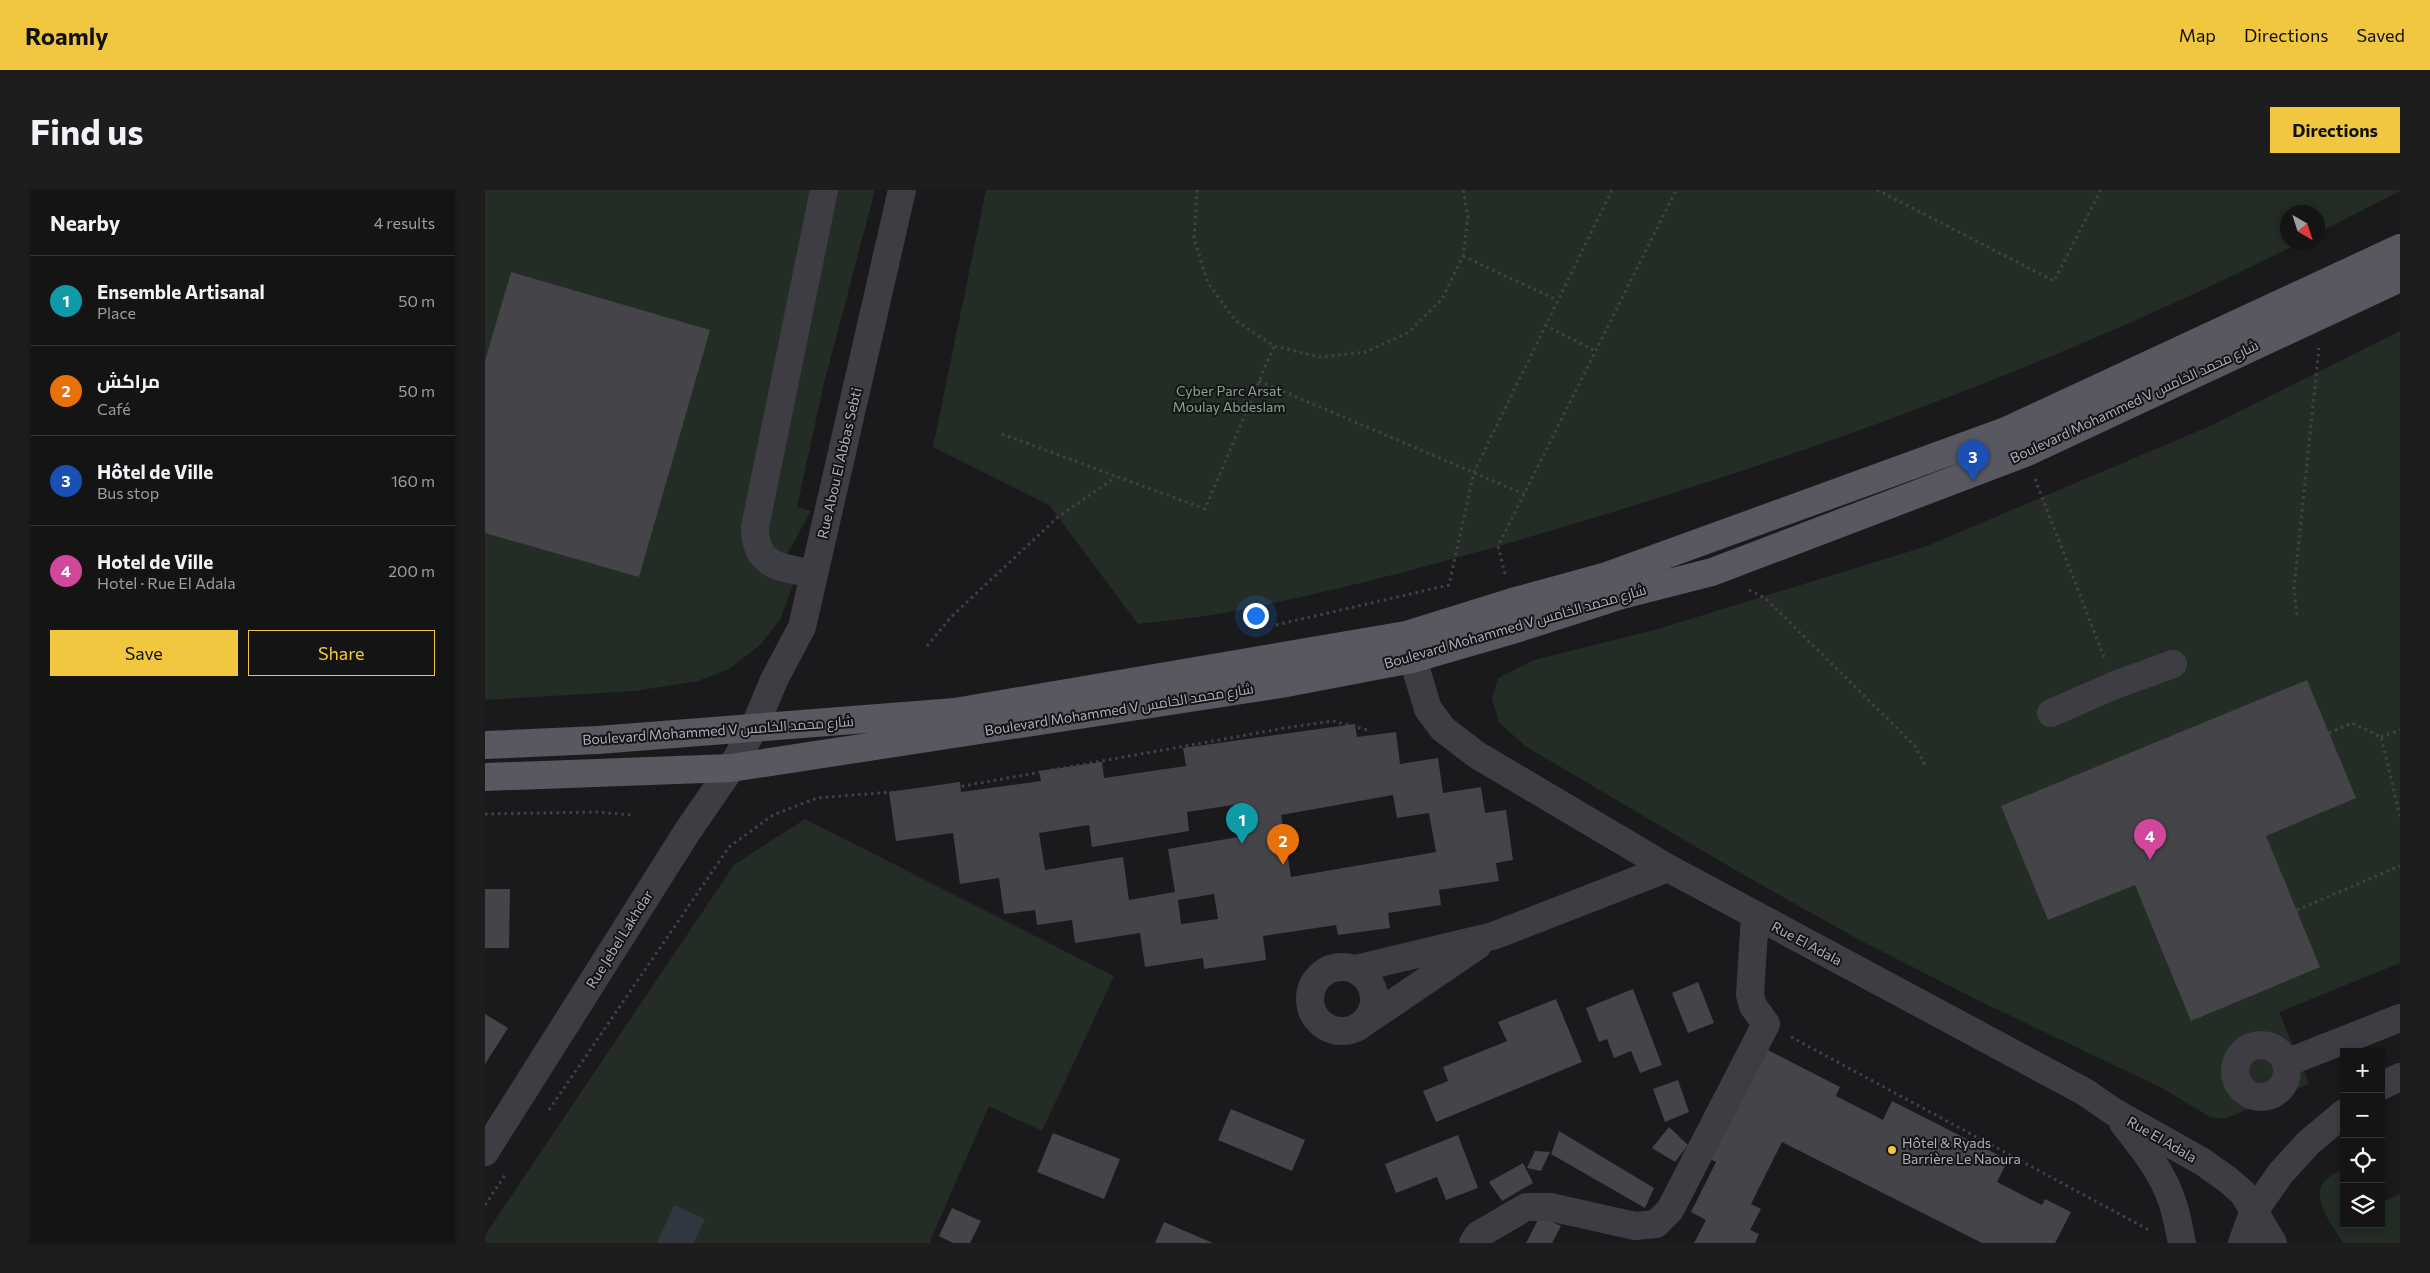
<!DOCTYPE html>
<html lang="en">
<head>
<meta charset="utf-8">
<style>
  :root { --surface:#141415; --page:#1d1d1e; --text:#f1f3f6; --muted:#9d9ea0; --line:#333334; --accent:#f0c73e }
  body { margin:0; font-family:Commissioner,Cairo,sans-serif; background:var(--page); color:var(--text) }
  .controls { position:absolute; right:15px; bottom:15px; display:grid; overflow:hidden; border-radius:0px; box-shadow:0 2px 8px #0003 }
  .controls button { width:45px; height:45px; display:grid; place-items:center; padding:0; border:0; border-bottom:1px solid var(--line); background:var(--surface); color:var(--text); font:25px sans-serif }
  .compass { position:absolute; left:1795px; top:15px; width:45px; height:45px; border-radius:50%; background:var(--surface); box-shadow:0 2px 8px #0003; rotate:141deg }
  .you { position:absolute; left:770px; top:425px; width:18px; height:18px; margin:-12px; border:4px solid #fff; border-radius:50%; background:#1a73e8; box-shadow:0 0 0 8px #1a73e833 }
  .badge { display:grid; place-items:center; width:32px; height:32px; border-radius:50%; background:var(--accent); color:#fff; font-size:16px; font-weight:700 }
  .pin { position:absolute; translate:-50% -41px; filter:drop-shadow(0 1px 2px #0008) }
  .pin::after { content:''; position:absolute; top:26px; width:18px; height:15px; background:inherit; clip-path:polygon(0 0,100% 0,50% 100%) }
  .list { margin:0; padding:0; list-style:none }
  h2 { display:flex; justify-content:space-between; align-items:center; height:65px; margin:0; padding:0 20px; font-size:21px }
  h2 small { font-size:16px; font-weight:400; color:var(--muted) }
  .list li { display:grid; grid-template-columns:32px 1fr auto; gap:15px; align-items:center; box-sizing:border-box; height:90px; padding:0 20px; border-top:1px solid var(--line) }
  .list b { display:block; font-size:19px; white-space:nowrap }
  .list p { margin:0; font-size:16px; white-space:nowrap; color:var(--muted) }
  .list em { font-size:16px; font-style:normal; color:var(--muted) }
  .actions { display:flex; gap:10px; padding:15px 20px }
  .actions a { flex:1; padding:11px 0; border:1px solid var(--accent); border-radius:0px; text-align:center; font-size:18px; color:var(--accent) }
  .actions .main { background:var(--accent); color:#111 }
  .icon { flex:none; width:28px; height:28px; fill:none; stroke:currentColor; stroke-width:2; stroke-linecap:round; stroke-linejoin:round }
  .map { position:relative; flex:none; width:1915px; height:1053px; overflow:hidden; border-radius:0px }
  header { display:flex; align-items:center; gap:30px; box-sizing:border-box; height:70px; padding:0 25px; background:var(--accent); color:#111 }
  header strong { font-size:24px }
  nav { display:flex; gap:28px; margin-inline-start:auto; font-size:18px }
  .intro { display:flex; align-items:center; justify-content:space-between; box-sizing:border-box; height:120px; padding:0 30px }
  h1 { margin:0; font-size:35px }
  .button { padding:12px 22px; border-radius:0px; background:var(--accent); color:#111; font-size:18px; font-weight:700 }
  main { display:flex; gap:30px; padding:0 30px }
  aside { flex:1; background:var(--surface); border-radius:0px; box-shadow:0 2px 8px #0003 }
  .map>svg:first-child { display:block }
</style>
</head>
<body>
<header>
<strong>Roamly</strong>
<nav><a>Map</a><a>Directions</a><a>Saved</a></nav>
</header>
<div class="intro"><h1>Find us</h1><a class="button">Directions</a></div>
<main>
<aside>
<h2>Nearby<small>4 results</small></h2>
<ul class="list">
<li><span class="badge" style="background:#0f9aa8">1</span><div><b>Ensemble Artisanal</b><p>Place</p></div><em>50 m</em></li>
<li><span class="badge" style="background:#e8710a">2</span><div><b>مراكش</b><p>Café</p></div><em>50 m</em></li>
<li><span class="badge" style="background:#1a4fb4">3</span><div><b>Hôtel de Ville</b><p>Bus stop</p></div><em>160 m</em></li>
<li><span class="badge" style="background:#d1479c">4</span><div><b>Hotel de Ville</b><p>Hotel · Rue El Adala</p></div><em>200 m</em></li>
</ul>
<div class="actions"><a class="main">Save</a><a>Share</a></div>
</aside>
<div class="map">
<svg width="1915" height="1053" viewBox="0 0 1915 1053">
  <rect width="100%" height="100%" fill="#1a1a1c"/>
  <path fill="#242c26" d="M0 0H390L338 197 312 317 326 321 295 377 309 392 295 430 275 455 244 479 213 491 150 501 0 510Z
    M501 0H1915V1L1833 43 1832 22H1802V52L1814 53C1588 167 1350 255 1108 328 989 364 868 398 745 422 714 428 683 430 653 434L564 315 448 257Z
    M1915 141V773L1794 822 1824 894 1739 929 1725 927 1677 898 1503 815 1376 751 1252 681 1040 556 1014 532 1007 508 1013 488 1049 470 1173 439 1442 356 1725 236Z
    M320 629 629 786 557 941 504 916 445 1051 448 1053H0V1045L249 675Z
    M1859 980V1034H1896V1013L1915 1004V1053H1858C1843 1028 1814 994 1859 980Z"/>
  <path fill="#303740" d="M189 1015 220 1029 209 1053H172Z"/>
  <path fill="#444449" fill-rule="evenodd" d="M26 82 225 140 154 387 0 343V171Z
    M1822 490 1871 608 1781 646 1835 777 1706 831 1650 695 1563 730 1516 616Z
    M870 534 872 547 911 542 915 574 953 568 958 603 996 597 1000 623 1021 620 1028 670 1011 673 1014 691 954 700 956 715 903 723 905 738 853 745 851 735 778 746 781 770 719 779 718 768 660 777 655 743 590 753 587 730 552 735 550 720 519 724 514 688 475 694 468 643 411 651 404 602 475 592 476 602 556 591 554 581 617 572 619 588 701 576 698 558ZM908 605 912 628 944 623 951 662 806 687 796 625ZM754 614 759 646 683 659 690 702 644 710 638 667 560 680 554 643 604 635 607 657 704 641 702 622ZM729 704 733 729 696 734 693 710Z
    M0 699H25L24 758H0Z
    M1213 792 1229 833 1203 843 1187 803Z
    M1148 799 1177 875 1155 883 1146 861 1129 868 1122 849 1114 852 1101 818Z
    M1071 809 1097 872 951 932 938 901 963 891 958 877 1022 851 1013 832Z
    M0 824 23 838 0 874Z
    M1277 857 1355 897 1351 906 1398 930 1407 911 1523 970 1512 992 1557 1015 1560 1009 1586 1022 1570 1053H1497L1297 952 1266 1014 1276 1019 1265 1040 1274 1044 1270 1053H1209L1221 1030 1206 1022 1231 972 1221 967Z
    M1193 890 1204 922 1180 932 1168 899Z
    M746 919 820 950 807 981 733 950Z
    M1184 937 1203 955 1190 972 1167 958Z
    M1074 941 1169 998 1160 1018 1066 964Z
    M568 943 635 969 619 1009 552 982Z
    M973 945 993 998 961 1010 952 987 911 1003 900 974Z
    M1050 961 1065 962 1056 981 1042 978Z
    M1038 973 1048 993 1017 1011 1004 992Z
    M467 1018 496 1031 485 1053H468L454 1046Z
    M1055 1026 1076 1036 1067 1053H1041Z
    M679 1032 728 1053H670Z"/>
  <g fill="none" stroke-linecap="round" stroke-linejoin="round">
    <path stroke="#414248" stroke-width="3" stroke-dasharray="2.5 4" stroke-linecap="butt" d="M712 0 709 49 723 93 750 130 789 156 834 167 881 162 924 142 957 109 978 66 983 27 978 0
      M1392 0 1569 91 1616 0
      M978 66 1072 110
      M1060 135 1110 161
      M774 191 1039 304
      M517 244 720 319 789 156
      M1550 289 1619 467
      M1020 384 1013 356 1191 0
      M1264 400 1280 408 1430 556 1440 575
      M1812 425 1809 398 1834 158
      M791 435 964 395 989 282 1127 0
      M442 456 466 427 573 327 631 287
      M1844 543 1867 533 1896 547 1915 626
      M1896 547 1915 540
      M0 624 112 622 146 625
      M1812 720 1915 676
      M1306 847 1664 1040
      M64 920 244 657 288 625 332 608 473 597 800 538 848 531 886 541
      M0 1015 20 985"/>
    <path stroke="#3d3d43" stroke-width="28" d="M329 384C296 377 270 378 270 337L339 0
      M921 446 943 519 958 539 992 565 1183 678 1600 902 1629 922 1718 972 1743 990 1758 1003 1788 1053
      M1566 523 1630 495 1688 474
      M825 809a32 32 0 1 1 64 0a32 32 0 1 1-64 0Z
      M870 779 1008 746 1183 678
      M880 832 992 756
      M1750 881a26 26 0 1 1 52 0a26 26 0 1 1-52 0Z
      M1801 873 1915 828
      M1896 896 1915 887
      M1638 933C1657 957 1677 981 1687 1011 1692 1025 1694 1039 1697 1053
      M0 962 202 642 246 578 269 538 289 490 317 437 417 0
      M988 1053 993 1045 1041 1017H1065L1150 1036 1171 1034 1185 1020 1281 834 1268 816 1265 805 1270 725
      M1757 1053 1768 1023 1795 984 1823 953 1859 923"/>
    <path stroke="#575860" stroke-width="28" d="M0 555 113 550 470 522 921 445 1027 412 1122 386 1521 241 1915 58
      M0 587 246 578 796 494 927 469 1034 438 1137 405 1227 382 1540 263 1915 88"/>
  </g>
  <circle fill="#f0c73e" stroke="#151517" stroke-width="2" cx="1407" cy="960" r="5"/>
  <g text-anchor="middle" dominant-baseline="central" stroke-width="4" stroke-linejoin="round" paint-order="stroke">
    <g font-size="14" fill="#84a68a" stroke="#151517">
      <text x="744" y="200">Cyber Parc Arsat<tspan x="744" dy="16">Moulay Abdeslam</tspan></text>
    </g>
    <g font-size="14" fill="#adafbb" stroke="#151517">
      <text transform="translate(1649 211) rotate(-25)">Boulevard Mohammed V شارع محمد الخامس</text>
      <text transform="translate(354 273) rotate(-77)">Rue Abou El Abbas Sebti</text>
      <text transform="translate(1030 436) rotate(-16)">Boulevard Mohammed V شارع محمد الخامس</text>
      <text transform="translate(634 519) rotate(-9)">Boulevard Mohammed V شارع محمد الخامس</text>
      <text transform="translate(233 540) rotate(-4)">Boulevard Mohammed V شارع محمد الخامس</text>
      <text transform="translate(134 749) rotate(-58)">Rue Jebel Lakhdar</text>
      <text transform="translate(1322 753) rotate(28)">Rue El Adala</text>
      <text transform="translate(1677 949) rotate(30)">Rue El Adala</text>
    </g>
    <g font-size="14" fill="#adafbb" stroke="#151517" text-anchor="start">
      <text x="1417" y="952">Hôtel &amp; Ryads<tspan x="1417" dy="16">Barrière Le Naoura</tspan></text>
    </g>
  </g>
</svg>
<div class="controls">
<button>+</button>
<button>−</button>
<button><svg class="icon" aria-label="locate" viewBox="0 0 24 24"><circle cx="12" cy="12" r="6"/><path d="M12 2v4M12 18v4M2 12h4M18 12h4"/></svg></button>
<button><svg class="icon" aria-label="layers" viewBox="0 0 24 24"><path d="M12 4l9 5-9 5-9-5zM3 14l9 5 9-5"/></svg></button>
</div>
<svg class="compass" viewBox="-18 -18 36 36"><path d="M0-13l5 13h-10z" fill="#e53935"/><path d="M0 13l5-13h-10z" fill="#9d9ea0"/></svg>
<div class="you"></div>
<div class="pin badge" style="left:757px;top:654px;background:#0f9aa8">1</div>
<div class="pin badge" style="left:798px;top:675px;background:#e8710a">2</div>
<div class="pin badge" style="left:1488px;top:291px;background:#1a4fb4">3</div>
<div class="pin badge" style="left:1665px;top:670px;background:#d1479c">4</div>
</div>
</main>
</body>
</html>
